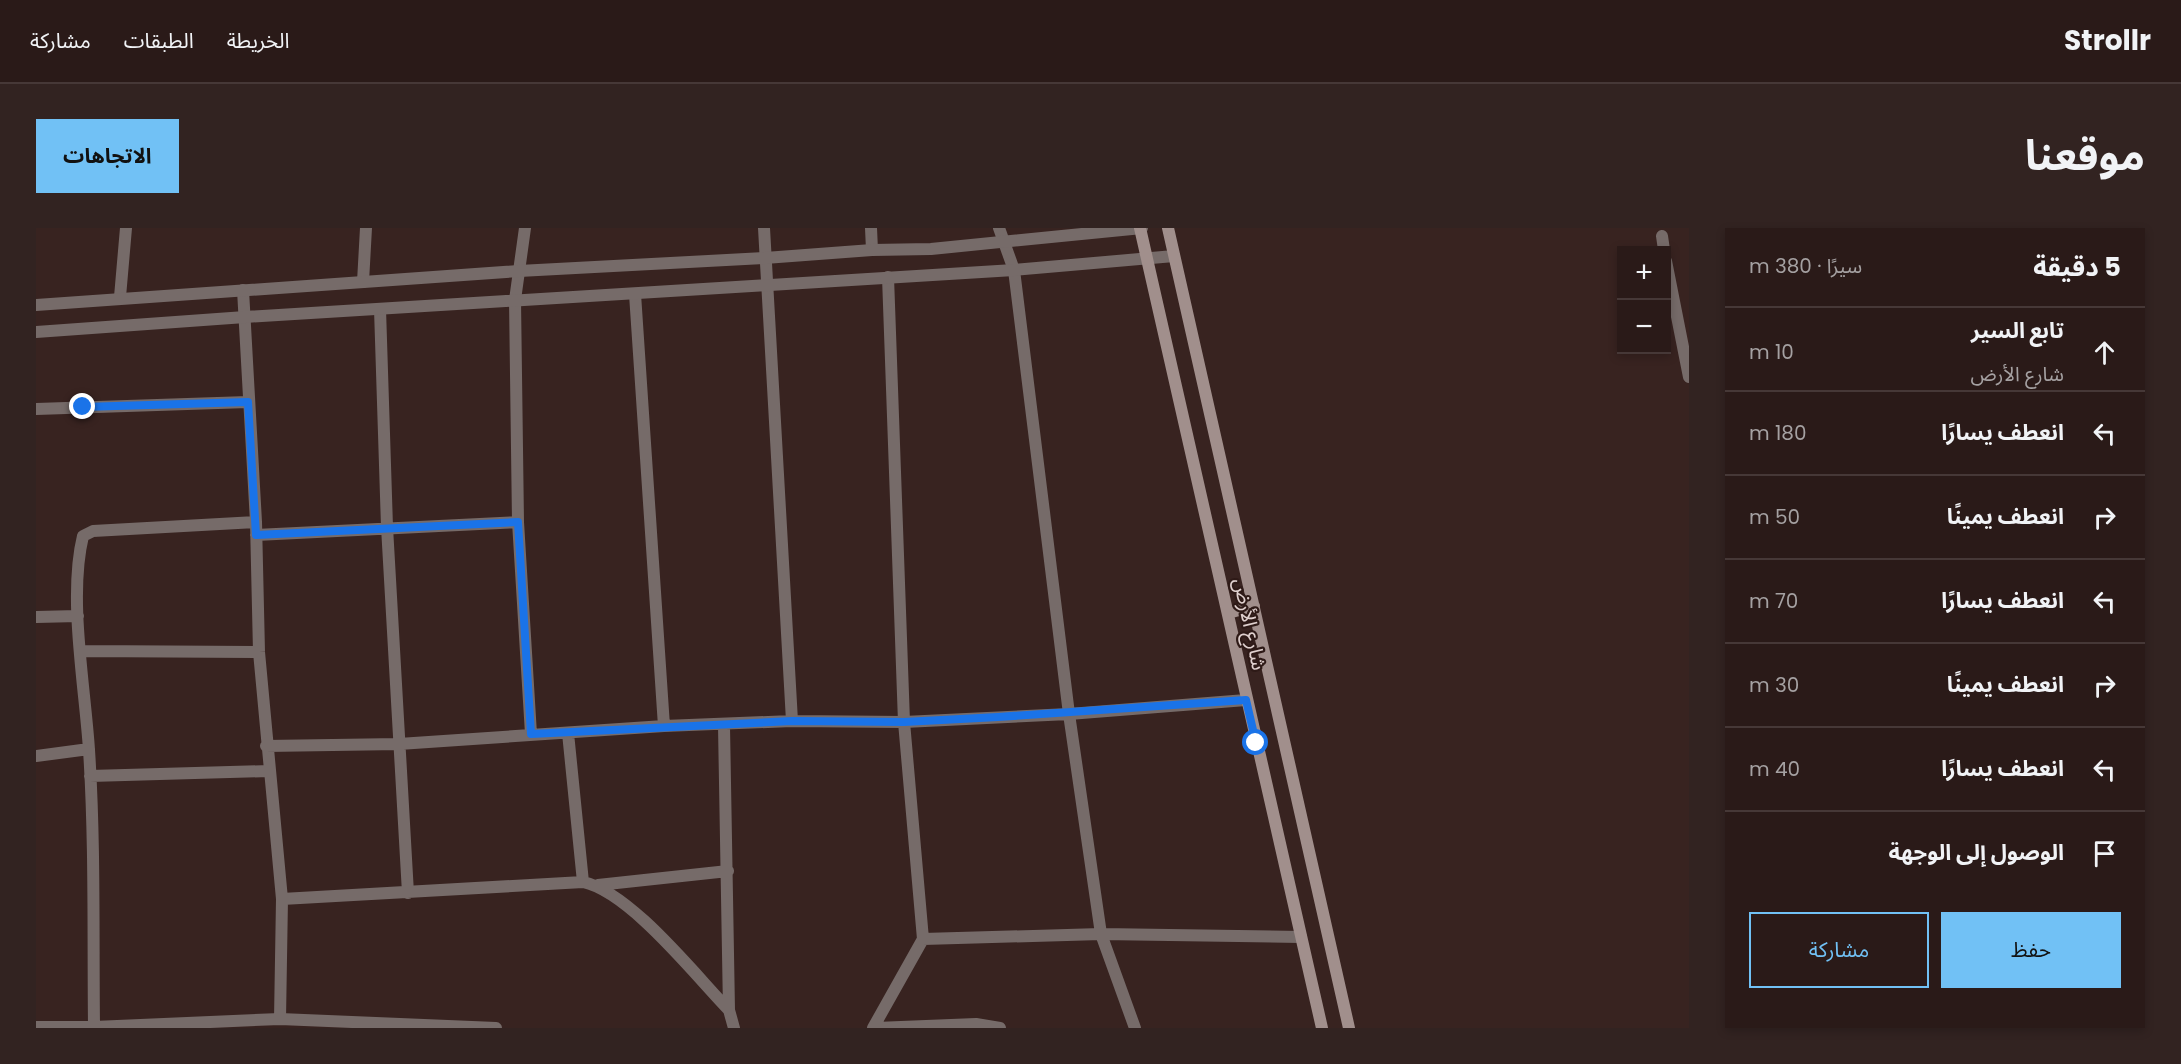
<!DOCTYPE html>
<html lang="ar">
<head>
<meta charset="utf-8">
<style>
  :root { --surface:#2a1a18; --page:#322321; --text:#f1f3f6; --muted:#a5a1a2; --line:#463837; --accent:#71c1f5 }
  body { margin:0; font-family:Poppins,"Noto Sans Arabic",sans-serif; background:var(--page); color:var(--text); direction:rtl }
  .controls { position:absolute; right:18px; top:18px; display:grid; overflow:hidden; border-radius:0px; box-shadow:0 3px 9px #0003 }
  .controls button { width:54px; height:54px; display:grid; place-items:center; padding:0; border:0; border-bottom:2px solid var(--line); background:var(--surface); color:var(--text); font:30px sans-serif }
  .stop { position:absolute; width:18px; height:18px; margin:-14px; border:4px solid #1a73e8; border-radius:50%; background:#fff }
  .stop.end { background:#1a73e8; border-color:#fff; box-shadow:0 2px 6px #0008 }
  .list { margin:0; padding:0; list-style:none }
  h2 { display:flex; justify-content:space-between; align-items:center; height:78px; margin:0; padding:0 24px; font-size:26px }
  h2 small { font-size:20px; font-weight:400; color:var(--muted) }
  .list li { display:grid; grid-template-columns:39px 1fr auto; gap:18px; align-items:center; box-sizing:border-box; height:84px; padding:0 24px; border-top:2px solid var(--line) }
  .list b { display:block; font-size:22px; white-space:nowrap }
  .list p { margin:0; font-size:20px; white-space:nowrap; color:var(--muted) }
  .list em { font-size:20px; font-style:normal; color:var(--muted) }
  .actions { display:flex; gap:12px; padding:18px 24px }
  .actions a { flex:1; padding:14px 0; border:2px solid var(--accent); border-radius:0px; text-align:center; font-size:21px; color:var(--accent) }
  .actions .main { background:var(--accent); color:#111 }
  .icon { flex:none; width:33px; height:33px; fill:none; stroke:currentColor; stroke-width:2; stroke-linecap:round; stroke-linejoin:round }
  .map { position:relative; flex:none; width:1653px; height:800px; overflow:hidden; direction:ltr; border-radius:0px }
  header { display:flex; align-items:center; gap:36px; box-sizing:border-box; height:84px; padding:0 30px; background:var(--surface); border-bottom:2px solid var(--line) }
  header strong { font-size:28px }
  nav { display:flex; gap:33px; margin-inline-start:auto; font-size:21px }
  .intro { display:flex; align-items:center; justify-content:space-between; box-sizing:border-box; height:144px; padding:0 36px }
  h1 { margin:0; font-size:42px }
  .button { padding:15px 27px; border-radius:0px; background:var(--accent); color:#111; font-size:21px; font-weight:700 }
  main { display:flex; gap:36px; padding:0 36px }
  aside { flex:1; background:var(--surface); border-radius:0px; box-shadow:0 3px 9px #0003 }
  .map>svg:first-child { display:block }
</style>
</head>
<body>
<header>
<strong>Strollr</strong>
<nav><a>الخريطة</a><a>الطبقات</a><a>مشاركة</a></nav>
</header>
<div class="intro"><h1>موقعنا</h1><a class="button">الاتجاهات</a></div>
<main>
<aside>
<h2>5 دقيقة<small>سيرًا · 380 m</small></h2>
<ul class="list">
<li><svg class="icon" aria-label="ahead" viewBox="0 0 24 24"><path d="M12 20V5M6 11l6-6 6 6"/></svg><div><b>تابع السير</b><p>شارع الأرض</p></div><em>10 m</em></li>
<li><svg class="icon" aria-label="left" viewBox="0 0 24 24"><path d="M17 20v-9H6M10 6l-5 5 5 5"/></svg><div><b>انعطف يسارًا</b></div><em>180 m</em></li>
<li><svg class="icon" aria-label="right" viewBox="0 0 24 24"><path d="M7 20v-9h11M14 6l5 5-5 5"/></svg><div><b>انعطف يمينًا</b></div><em>50 m</em></li>
<li><svg class="icon" aria-label="left" viewBox="0 0 24 24"><path d="M17 20v-9H6M10 6l-5 5 5 5"/></svg><div><b>انعطف يسارًا</b></div><em>70 m</em></li>
<li><svg class="icon" aria-label="right" viewBox="0 0 24 24"><path d="M7 20v-9h11M14 6l5 5-5 5"/></svg><div><b>انعطف يمينًا</b></div><em>30 m</em></li>
<li><svg class="icon" aria-label="left" viewBox="0 0 24 24"><path d="M17 20v-9H6M10 6l-5 5 5 5"/></svg><div><b>انعطف يسارًا</b></div><em>40 m</em></li>
<li><svg class="icon" aria-label="arrive" viewBox="0 0 24 24"><path d="M6 21V4h12l-3 4 3 4H6"/></svg><div><b>الوصول إلى الوجهة</b></div></li>
</ul>
<div class="actions"><a class="main">حفظ</a><a>مشاركة</a></div>
</aside>
<div class="map">
<svg width="1653" height="800" viewBox="0 0 1653 800">
  <rect width="100%" height="100%" fill="#382320"/>
  <g fill="none" stroke-linecap="round" stroke-linejoin="round">
    <path stroke="#766b69" stroke-width="12" d="M489 0 479 72 482 294 495 506
      M728 0 756 493
      M835 0 836 22
      M963 0 978 42 1033 486 1065 706 1099 800
      M1626 8 1628 22
      M1630 33 1653 149
      M852 49 868 494 887 711 1065 706 1265 709
      M327 54 330 0
      M207 62 220 294 223 424 246 671 244 791
      M599 66 628 498
      M84 69 90 0
      M344 81 351 299 372 665
      M0 181 212 174
      M220 307 482 294
      M0 389 42 388
      M45 423 223 424
      M688 498 693 782 698 800
      M532 505 547 654
      M230 518 363 516 628 498 756 493 868 494 1033 486 1210 472
      M0 528 53 521
      M54 548 233 543
      M562 657 692 643
      M246 671 547 654C594 664 659 747 693 782
      M0 799H58L244 791 460 800
      M58 799C57 707 59 614 53 522 49 459 32 369 47 308L57 303 220 294
      M837 800 887 711
      M840 800 940 796 964 800"/>
    <path stroke="#766b69" stroke-width="12" d="M0 77 483 43 729 30 836 22 895 21 1106 0
      M0 104 209 89 978 42 1138 28"/>
    <path stroke="#a18f8c" stroke-width="12" d="M1104 0 1286 800
      M1132 0 1313 800
      M1192 385 1218 378"/>
  </g>
  <g fill="none" stroke-linecap="round" stroke-linejoin="round">
    <path stroke="#1a73e8" stroke-width="8" d="M47 179 212 174 220 307 482 294 495 506 756 493 868 494 962 489 1210 472 1220 515"/>
  </g>
  <g text-anchor="middle" dominant-baseline="central" stroke-width="4.5" stroke-linejoin="round" paint-order="stroke">
    <g font-size="20" fill="#e0d1cf" stroke="#2e1a17">
      <text transform="translate(1214 396) rotate(78)">شارع الأرض</text>
    </g>
  </g>
</svg>
<div class="controls">
<button>+</button>
<button>−</button>
</div>
<div class="stop" style="left:1220px;top:515px"></div>
<div class="stop end" style="left:47px;top:179px"></div>
</div>
</main>
</body>
</html>
